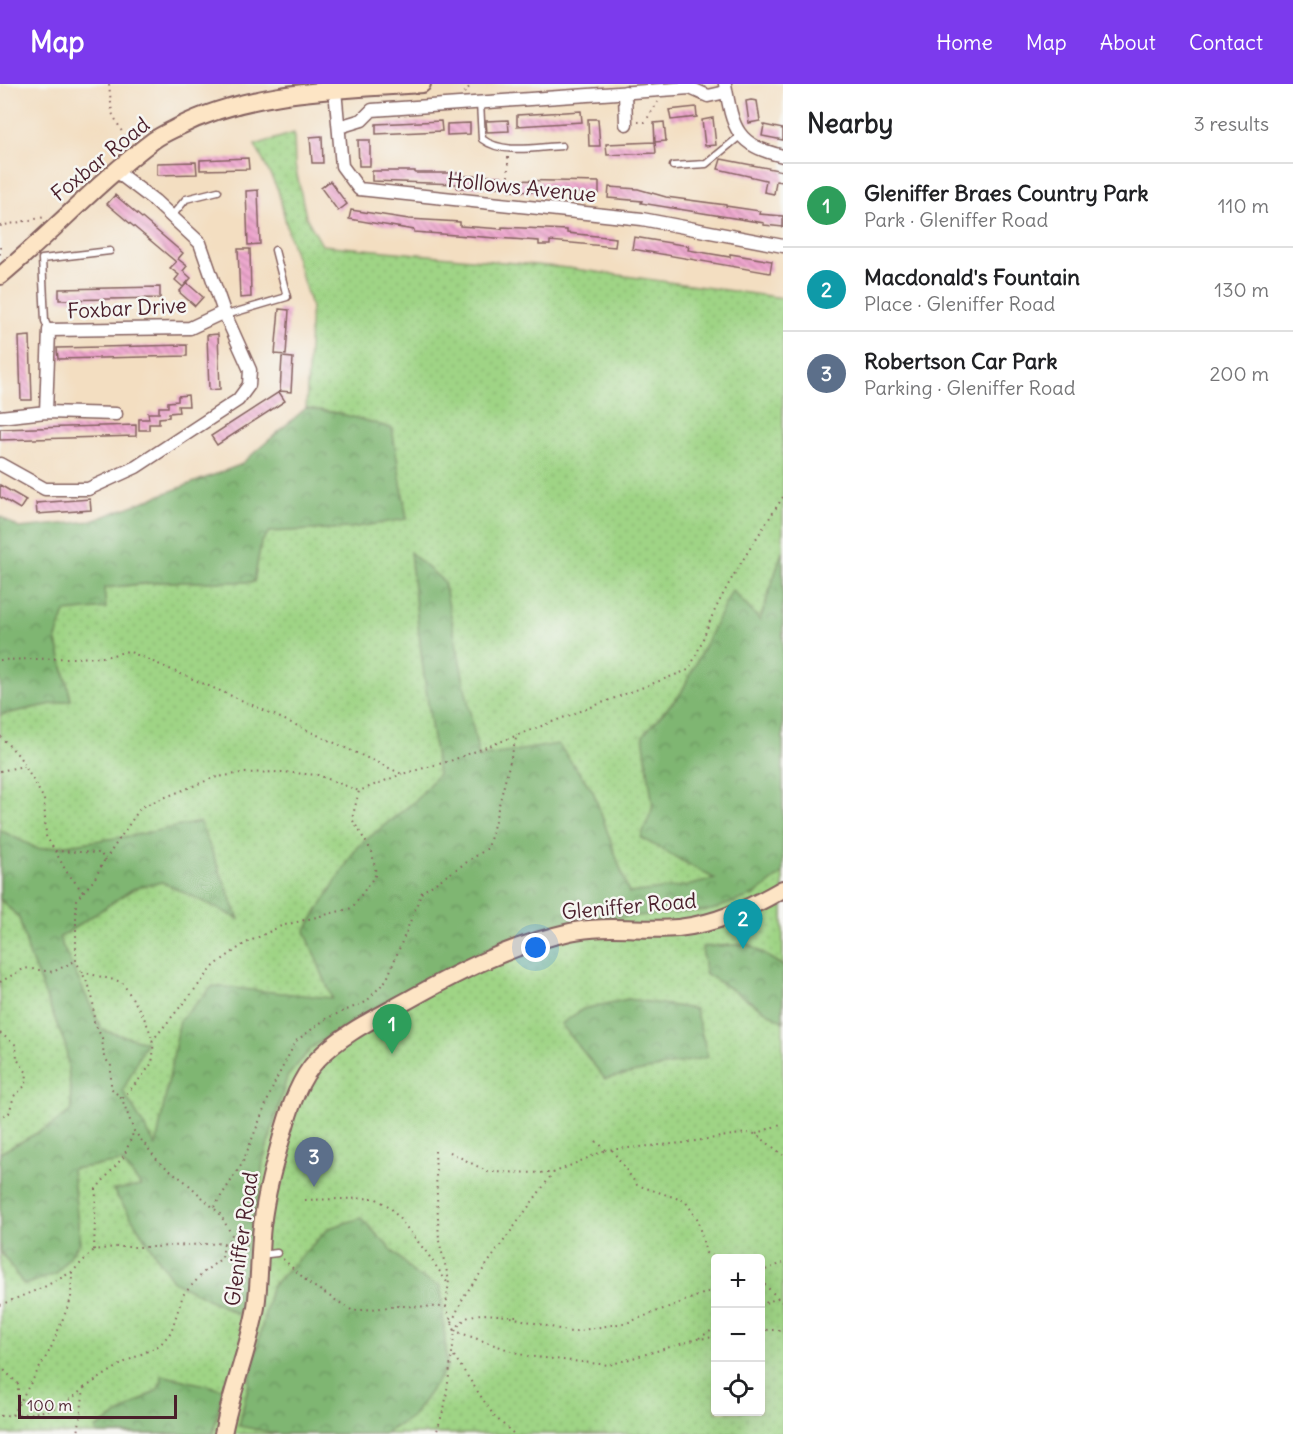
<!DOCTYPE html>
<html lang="en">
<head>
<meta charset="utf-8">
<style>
  :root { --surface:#fff; --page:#f6f6f6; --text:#202124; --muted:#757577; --line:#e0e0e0; --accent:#7c3aed }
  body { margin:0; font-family:Delius,sans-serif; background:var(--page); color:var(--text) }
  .controls { position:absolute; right:18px; bottom:18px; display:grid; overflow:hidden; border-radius:6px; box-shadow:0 6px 24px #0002 }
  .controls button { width:54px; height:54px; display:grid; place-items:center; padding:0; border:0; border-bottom:2px solid var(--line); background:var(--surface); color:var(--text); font:30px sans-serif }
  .scale { position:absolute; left:18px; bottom:15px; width:159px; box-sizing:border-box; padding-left:6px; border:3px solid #4a1f2b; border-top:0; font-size:16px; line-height:21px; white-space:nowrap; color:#4a1f2b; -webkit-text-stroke:4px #f6f6f2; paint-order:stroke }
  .you { position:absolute; left:536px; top:864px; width:21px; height:21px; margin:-15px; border:4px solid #fff; border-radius:50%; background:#1a73e8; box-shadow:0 0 0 9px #1a73e833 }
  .badge { display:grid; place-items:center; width:39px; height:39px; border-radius:50%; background:var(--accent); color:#fff; font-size:20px; font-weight:700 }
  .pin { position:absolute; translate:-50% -50px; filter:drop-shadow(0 2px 3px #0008) }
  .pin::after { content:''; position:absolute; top:32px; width:21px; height:18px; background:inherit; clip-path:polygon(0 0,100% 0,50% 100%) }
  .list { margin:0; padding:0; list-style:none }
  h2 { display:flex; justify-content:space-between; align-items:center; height:78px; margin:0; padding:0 24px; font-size:26px }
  h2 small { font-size:20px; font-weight:400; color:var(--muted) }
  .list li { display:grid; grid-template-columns:39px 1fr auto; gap:18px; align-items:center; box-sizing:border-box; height:84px; padding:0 24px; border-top:2px solid var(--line) }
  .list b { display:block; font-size:22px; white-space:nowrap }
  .list p { margin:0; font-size:20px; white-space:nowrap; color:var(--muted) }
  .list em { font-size:20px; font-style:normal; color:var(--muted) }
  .icon { flex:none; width:33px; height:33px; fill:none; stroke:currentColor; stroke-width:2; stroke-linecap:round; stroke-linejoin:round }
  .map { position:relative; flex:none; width:783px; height:1350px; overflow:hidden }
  header { display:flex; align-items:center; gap:36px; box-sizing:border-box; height:84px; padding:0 30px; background:var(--accent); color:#fff }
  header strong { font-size:28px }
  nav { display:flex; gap:33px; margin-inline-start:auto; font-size:21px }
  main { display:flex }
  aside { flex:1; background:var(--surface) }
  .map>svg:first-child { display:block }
</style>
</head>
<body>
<header>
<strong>Map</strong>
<nav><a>Home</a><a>Map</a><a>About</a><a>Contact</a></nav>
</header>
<main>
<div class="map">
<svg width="783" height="1350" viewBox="0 0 783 1350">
  <defs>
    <pattern id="grass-dots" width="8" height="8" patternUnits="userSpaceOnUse" patternTransform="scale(1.5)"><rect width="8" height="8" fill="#9fd485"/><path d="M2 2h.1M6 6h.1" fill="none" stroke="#8ab673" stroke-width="1.8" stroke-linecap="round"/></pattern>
    <pattern id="forest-crowns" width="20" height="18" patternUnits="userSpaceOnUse" patternTransform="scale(1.5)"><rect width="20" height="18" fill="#7fb672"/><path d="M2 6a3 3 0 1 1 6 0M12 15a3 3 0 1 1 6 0" fill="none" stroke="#6a935e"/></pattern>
    <pattern id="building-back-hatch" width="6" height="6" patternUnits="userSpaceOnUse" patternTransform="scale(1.5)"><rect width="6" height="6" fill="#eea5cd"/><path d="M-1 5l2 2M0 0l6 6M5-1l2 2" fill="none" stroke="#c386a7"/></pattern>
  </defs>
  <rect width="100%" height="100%" fill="#f6f6f2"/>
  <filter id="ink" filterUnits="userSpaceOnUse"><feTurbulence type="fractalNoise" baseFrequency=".0167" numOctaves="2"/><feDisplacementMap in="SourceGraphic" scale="12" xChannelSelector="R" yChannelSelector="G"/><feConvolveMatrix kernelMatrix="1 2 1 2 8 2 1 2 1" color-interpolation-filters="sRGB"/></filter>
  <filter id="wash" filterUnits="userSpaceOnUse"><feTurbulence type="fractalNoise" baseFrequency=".008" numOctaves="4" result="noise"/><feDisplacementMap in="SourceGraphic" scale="24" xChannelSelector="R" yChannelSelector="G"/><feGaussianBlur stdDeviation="1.35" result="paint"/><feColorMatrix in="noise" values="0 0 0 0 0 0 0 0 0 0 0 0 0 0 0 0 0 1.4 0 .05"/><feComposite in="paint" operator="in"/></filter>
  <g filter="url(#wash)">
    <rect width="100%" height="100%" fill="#f3dec1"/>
    <path fill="url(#grass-dots)" stroke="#747a58" stroke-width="1.5" fill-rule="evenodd" d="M294 49 295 81 306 133 322 161 568 184 783 214V1350H0V631L71 616 56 554 65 527 104 504 161 498 261 459 337 329 306 324 311 222 289 151 278 106 255 61ZM716 1174H760V1328H716Z"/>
    <path fill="url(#forest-crowns)" stroke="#646a4e" stroke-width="1.5" d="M306 324 338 329 392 344 407 435 350 444 269 448 261 459 254 498H161L104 504 106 524 65 528 56 554 71 616 0 631V432L19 444 92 437 240 381Z
      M783 465V789L756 810 712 826 573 837 514 852 397 911 313 962 287 993 263 1077 247 1220 237 1230 173 1197 113 1106 141 1102 122 1078 72 1085 80 1158 56 1190 24 1201 0 1167V1069L50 1042 72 1026 66 963 30 873 19 834 0 815V746L38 765 130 752 200 738 239 835 162 798 133 805 59 854 102 946 146 958 123 1007 156 1062 180 936 213 902 332 914 305 847 357 763 416 716 438 690 422 577 410 468 444 498 479 673 558 660 593 707 629 809 687 802 715 795 641 754 653 723 643 651 681 609 732 506 760 536Z
      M748 860 783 882V938L705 889 702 863Z
      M628 915 695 925 708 973 605 995 561 940 583 925Z
      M361 1134 416 1191 441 1202 447 1283 412 1333 384 1350H279L239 1342 271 1203 329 1144Z
      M161 1291 223 1305 213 1350H98L95 1345 157 1306 162 1297Z"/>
    <g id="blocks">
      <path fill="url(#building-back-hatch)" d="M751 16 757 17 760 37 749 39 746 17Z
        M696 23 697 33 671 36 669 26Z
        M581 27 582 38 517 42V31Z
        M713 34 716 61 705 62 702 36Z
        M588 35H598L600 62H589Z
        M508 36 509 47 487 48 486 37Z
        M441 37 442 47 376 50V40Z
        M664 38 666 57 655 58 654 39Z
        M470 39V50L447 51V40Z
        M764 41 783 45V56L762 52Z
        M322 52 323 79H312L310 53Z
        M358 56H370V82H359Z
        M655 58 656 69 607 71 606 60Z
        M248 74 249 85 200 86V76Z
        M721 75 783 87V98L776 97 774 110 764 108 766 96 718 85Z
        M196 78 197 90 157 91V79Z
        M372 87H415V89H461V92H501V103L457 104V100L372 97Z
        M510 96 599 98V110L510 107Z
        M330 97 347 120 338 127 321 104Z
        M609 103 638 105 666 113 726 121V122L760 127 759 130 783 132V143L764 141V139L641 119 642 117 608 114Z
        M258 106 260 160 248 161 246 107Z
        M115 111 183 169 178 175 187 182 183 187 191 194 183 203 175 196 179 191 170 184 176 178 107 120Z
        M351 126 409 135 460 138V142L502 145V143L567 146V149L616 154 615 163 550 157V161H539V157L414 148V146L349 135Z
        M634 153 689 162 688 166 730 173V170L772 177 770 189 632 165Z
        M238 165H250L251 213 240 214Z
        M187 199 203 213 195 222 179 208Z
        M160 203V214L59 216V205Z
        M279 225 289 226 286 271 275 270Z
        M218 250 220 305 209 306 207 251Z
        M30 252 32 316H21L19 253Z
        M187 261V272L58 275 57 264Z
        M282 273 293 274 291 308 280 307Z
        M279 308 285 317 217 361 211 352Z
        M188 311 189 322H178L179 328 169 329V333L159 334V340H149V346H139V335H149L148 329H159V323H168V318L178 317V312Z
        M136 341V352L0 356V345Z
        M0 401 26 416 20 425 0 413Z
        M90 415 91 426 37 430 36 419Z"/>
    </g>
  </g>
  <g filter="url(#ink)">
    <use href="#blocks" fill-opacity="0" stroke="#856260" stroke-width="1.5"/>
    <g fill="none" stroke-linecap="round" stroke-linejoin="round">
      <g stroke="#856260" stroke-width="9">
        <path id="lane" d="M480 19 482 55C503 71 537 63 562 62
          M673 82 706 80 740 52
          M171 133 186 115 218 107
          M226 231 287 213 275 166
          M49 246 45 237 42 175 110 167
          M260 1171 277 1169"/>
      </g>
      <g stroke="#856260" stroke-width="15">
        <path id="street" d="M725 0C733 45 736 61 783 72
          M335 6 342 82 359 105 642 135 783 162
          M625 8 626 40
          M339 43 362 36 372 26 690 4 708 12 726 8
          M46 328 116 330
          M0 333 46 328 49 246 190 244 224 228
          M0 380 45 405H88L136 383 238 316 249 301 250 286 224 228 200 159 155 117 117 88"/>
      </g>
      <g stroke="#856260" stroke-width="20">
        <path id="secondary" d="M0 192C52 149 99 97 154 56 161 51 170 47 178 43 253 5 340 6 422 0
          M223 1350C231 1307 249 1265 256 1223 260 1196 259 1168 262 1142 266 1108 275 1077 284 1045 291 1021 300 994 317 976 342 949 380 932 412 914 462 886 512 861 570 848 605 840 642 847 678 844 716 840 750 824 783 805"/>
      </g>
      <path stroke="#856260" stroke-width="2" stroke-dasharray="1.5 4.5" stroke-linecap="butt" d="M109 0 112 29 128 59
        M464 9 472 0
        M638 38H645L658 18
        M508 73V109
        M0 142 45 133
        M0 163V175
        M0 576 105 573 128 567 248 619 402 690 450 677 688 586C701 565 706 543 717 522 736 484 760 449 783 413
        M0 652 19 672 44 715 46 752 55 767 101 769 104 777 94 796 76 816V877L89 902 93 916 94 938 102 954 104 973 111 982V1004L122 1015 134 1047 159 1078 187 1099 220 1130 233 1153 248 1163
        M0 687 24 682
        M55 767 66 787 83 808
        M105 776 141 723 213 694 241 689 281 688 318 691 359 707
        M82 888 122 898C136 921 159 949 152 978 151 983 128 1008 122 1015
        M0 898 25 884 53 888 75 877
        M0 949 16 961 17 975 27 989 26 1001 14 1012 9 1029 0 1032
        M152 957 215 881 244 860 281 842 352 824 376 790 372 768 352 735 359 707 402 690
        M756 1050 783 1039
        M596 1057 606 1066 683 1059 746 1049 756 1050 783 1071
        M612 1066 637 1101 685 1117 697 1134 706 1169 718 1174
        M435 1067 439 1157 449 1196 446 1223
        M450 1068 488 1088 553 1089 606 1066
        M305 1116 375 1114 390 1123 427 1169 449 1201
        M214 1123 242 1080 275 998 296 957 327 934 366 918 387 895 422 808 488 764 517 650
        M94 1166 96 1105 124 1072 134 1047
        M283 1175 310 1200 353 1227 399 1222 446 1223 455 1247 445 1321 436 1350
        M760 1188 783 1179
        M760 1196 783 1219
        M0 1221 44 1203 72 1188 94 1166 115 1163H153L224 1159 233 1153
        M760 1221 783 1212
        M516 1232C491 1233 470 1221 455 1247L526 1272 609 1281 697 1255 716 1253
        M511 1233 571 1248 629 1238 716 1205
        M452 1238 464 1212 553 1089
        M760 1246H783
        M699 1254 716 1244
        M454 1272 494 1332 514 1350
        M0 1282 18 1300V1318
        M84 1304 125 1278 160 1261 171 1248 183 1211 204 1188 222 1174 224 1159
        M12 1331 50 1266 71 1215 72 1188
        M0 1332C37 1328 55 1331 84 1304L78 1350"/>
      <use href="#lane" stroke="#fff" stroke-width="6"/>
      <use href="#street" stroke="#fff" stroke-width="12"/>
      <use href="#secondary" stroke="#fde5c5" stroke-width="16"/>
    </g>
  </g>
  <g text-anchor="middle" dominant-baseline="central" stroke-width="5" stroke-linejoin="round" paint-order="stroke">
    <g font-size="21" fill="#4a1f2b" stroke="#f6f6f2">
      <text transform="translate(100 75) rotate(-39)">Foxbar Road</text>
      <text transform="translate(522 103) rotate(6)">Hollows Avenue</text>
      <text transform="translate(127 224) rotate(-3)">Foxbar Drive</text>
      <text transform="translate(629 822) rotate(-5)">Gleniffer Road</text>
      <text transform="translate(241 1155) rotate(-82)">Gleniffer Road</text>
    </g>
  </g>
</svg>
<div class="controls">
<button>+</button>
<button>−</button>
<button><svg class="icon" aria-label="locate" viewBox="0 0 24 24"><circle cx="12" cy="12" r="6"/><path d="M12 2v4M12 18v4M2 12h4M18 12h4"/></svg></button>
</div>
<div class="scale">100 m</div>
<div class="you"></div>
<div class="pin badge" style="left:392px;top:970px;background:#2e9e5b">1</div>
<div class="pin badge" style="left:743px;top:865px;background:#0f9aa8">2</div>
<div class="pin badge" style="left:314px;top:1103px;background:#5c6f8a">3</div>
</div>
<aside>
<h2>Nearby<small>3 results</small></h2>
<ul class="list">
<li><span class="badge" style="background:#2e9e5b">1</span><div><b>Gleniffer Braes Country Park</b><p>Park · Gleniffer Road</p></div><em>110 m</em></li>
<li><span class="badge" style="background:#0f9aa8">2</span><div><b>Macdonald's Fountain</b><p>Place · Gleniffer Road</p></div><em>130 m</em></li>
<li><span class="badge" style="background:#5c6f8a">3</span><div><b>Robertson Car Park</b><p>Parking · Gleniffer Road</p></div><em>200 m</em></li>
</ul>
</aside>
</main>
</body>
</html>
